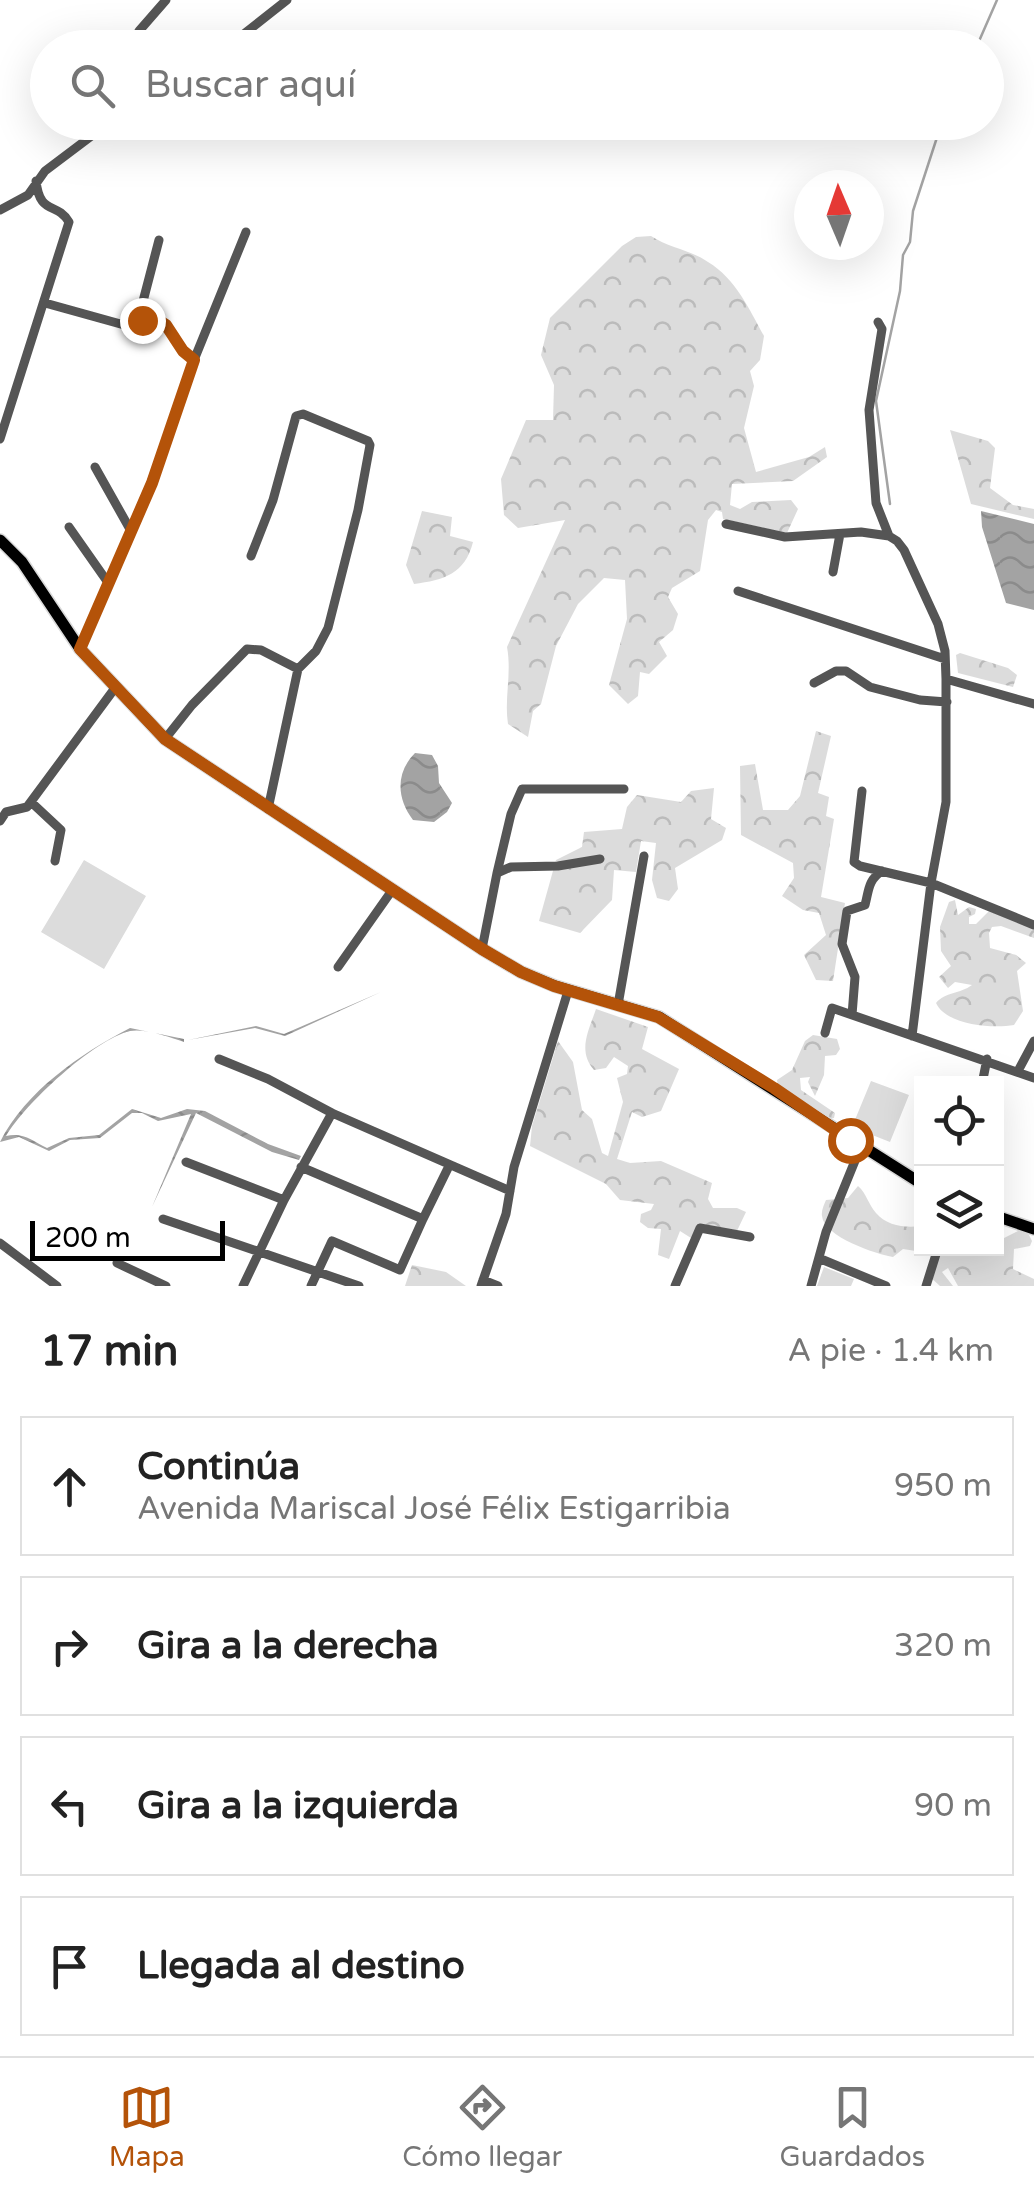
<!DOCTYPE html>
<html lang="es">
<head>
<meta charset="utf-8">
<style>
  :root { --surface:#fff; --page:#f2f2f2; --text:#222; --muted:#767676; --line:#e0e0e0; --accent:#b45309 }
  body { margin:0; font-family:"Varela Round",sans-serif; background:var(--page); color:var(--text) }
  .controls { position:absolute; right:30px; bottom:30px; display:grid; overflow:hidden; border-radius:0px; box-shadow:0 10px 40px #0002 }
  .controls button { width:90px; height:90px; display:grid; place-items:center; padding:0; border:0; border-bottom:2px solid var(--line); background:var(--surface); color:var(--text); font:50px sans-serif }
  .compass { position:absolute; left:794px; top:170px; width:90px; height:90px; border-radius:50%; background:var(--surface); box-shadow:0 10px 40px #0002; rotate:358deg }
  .scale { position:absolute; left:30px; bottom:25px; width:195px; box-sizing:border-box; padding-left:10px; border:5px solid #000; border-top:0; font-size:28px; line-height:35px; white-space:nowrap; color:#000; -webkit-text-stroke:8px #fff; paint-order:stroke }
  .stop { position:absolute; width:30px; height:30px; margin:-22px; border:8px solid #b45309; border-radius:50%; background:#fff }
  .stop.end { background:#b45309; border-color:#fff; box-shadow:0 2px 10px #0008 }
  .list { margin:0; padding:0; list-style:none }
  h2 { display:flex; justify-content:space-between; align-items:center; height:130px; margin:0; padding:0 40px; font-size:42px }
  h2 small { font-size:32px; font-weight:400; color:var(--muted) }
  .list li { display:grid; grid-template-columns:65px 1fr auto; gap:30px; align-items:center; box-sizing:border-box; height:140px; margin:0 20px 20px; padding:0 20px; border:2px solid var(--line); border-radius:0px }
  .list b { display:block; font-size:38px; white-space:nowrap }
  .list p { margin:0; font-size:32px; white-space:nowrap; color:var(--muted) }
  .list em { font-size:32px; font-style:normal; color:var(--muted) }
  .icon { flex:none; width:55px; height:55px; fill:none; stroke:currentColor; stroke-width:2; stroke-linecap:round; stroke-linejoin:round }
  .map { position:relative; flex:none; width:1034px; height:1286px; overflow:hidden }
  .search { position:absolute; background:var(--surface); box-shadow:0 10px 40px #0002; left:30px; right:30px; top:30px; height:110px; display:flex; align-items:center; gap:25px; box-sizing:border-box; padding:0 35px; border-radius:55px; color:var(--muted); font-size:38px }
  .sheet { height:770px; background:var(--surface) }
  nav { display:flex; justify-content:space-around; align-items:center; box-sizing:border-box; height:140px; border-top:2px solid var(--line); background:var(--surface); font-size:28px; color:var(--muted) }
  nav a { display:grid; justify-items:center; gap:5px }
  nav .on { color:var(--accent) }
  .map>svg:first-child { display:block }
</style>
</head>
<body>
<div class="map">
<svg width="1034" height="1286" viewBox="0 0 1034 1286">
  <defs>
    <pattern id="forest-crowns" width="20" height="18" patternUnits="userSpaceOnUse" patternTransform="scale(2.5)"><rect width="20" height="18" fill="#dcdcdc"/><path d="M2 6a3 3 0 1 1 6 0M12 15a3 3 0 1 1 6 0" fill="none" stroke="#bbb"/></pattern>
    <pattern id="water-waves" width="16" height="10" patternUnits="userSpaceOnUse" patternTransform="scale(2.5)"><rect width="16" height="10" fill="#a3a3a3"/><path d="M0 5q4-4 8 0t8 0" fill="none" stroke="#8b8b8b"/></pattern>
  </defs>
  <rect width="100%" height="100%" fill="#fff"/>
  <path fill="url(#forest-crowns)" d="M651 236C669 248 691 250 708 262 736 279 749 309 764 336L760 360 750 371 754 386 744 428 756 472 809 457 825 447 827 457 793 481 732 484 730 505 740 509 752 502 791 500 798 509 787 533 723 519 722 512 716 510 708 520 700 571 672 588 668 597 678 614 673 630 659 642 667 656 649 674 640 672 638 696 628 704 609 685 627 619 625 580 604 578 578 604 556 646 541 704 533 711 528 737 508 724C504 698 512 674 507 647L565 520 518 528 504 515 501 479 526 420H553L554 385 541 355 550 318 622 246 636 237Z
    M950 430 988 441 995 448 990 488 1013 505 1034 509V519L971 504Z
    M422 511 452 517 450 536 473 542C465 574 444 580 414 584L406 565Z
    M960 653 1008 668 1017 675 1013 687 958 673 956 655Z
    M816 731 831 736 818 793 829 797 826 816 834 819 821 897 845 903 833 981 816 980 804 955 826 935 819 913 803 910 782 896 794 878 793 863 741 835 740 766 755 764 763 810H788L800 796Z
    M714 788 711 819 726 828 722 840 675 868 678 889 669 901 657 898 652 880 656 843 641 841 636 872 614 870 612 900 580 933 539 921 556 860 582 847 584 832 622 829 627 807 637 795 681 802 691 791Z
    M955 900 958 915 969 907 976 909 975 914 969 917V924H976L989 911 1034 929V938L1001 926 992 927 989 933 990 948 1016 955 1026 963 1017 971 1023 1011 1014 1025C992 1029 946 1025 936 1003 945 992 960 994 972 985L955 982 948 988 939 977 951 966 941 951 940 927 949 902Z
    M596 1009 648 1027 642 1049 679 1069 661 1111 642 1117 632 1112 617 1159 630 1163 661 1161 712 1183 708 1199 713 1208H737L746 1212 735 1235 702 1230 691 1238 680 1231 669 1259 658 1255 661 1229 648 1228 640 1222 641 1214 651 1210 654 1204 620 1200 606 1184 530 1146 532 1126 558 1041 573 1062 582 1110 592 1119 602 1153 608 1156 623 1102 617 1078 627 1074 628 1066 614 1057 606 1068 594 1070C577 1051 589 1030 596 1009Z
    M813 1035 837 1039 840 1049 836 1055 825 1056 824 1075 815 1096 808 1082 810 1077 800 1078 801 1090 835 1113 834 1118 829 1119 778 1087 777 1080 792 1070 805 1041Z
    M858 1186C867 1194 868 1204 876 1213 887 1226 905 1228 921 1226L922 1248 937 1249 935 1254 903 1249 893 1257C876 1254 824 1237 822 1216 821 1211 824 1205 826 1200L848 1198Z
    M1020 1230 1028 1233 1032 1241 1030 1246 1014 1249 1013 1269 1034 1279V1286H958L948 1268 942 1272 953 1286H940L929 1276 940 1249 996 1248 997 1238H1004Z
    M412 1265 446 1272 466 1286H405Z
    M824 1267 854 1279 851 1286H817Z"/>
  <path fill="#dcdcdc" d="M84 860 146 896 104 969 41 932Z
    M871 1081 909 1095 890 1142 852 1127Z"/>
  <path fill="url(#water-waves)" d="M981 511 1034 524V610L1006 603 982 527Z
    M415 753 432 755 438 766 439 783 452 803 447 812 434 822 413 820C396 798 396 772 415 753Z
    M381 992 285 1036 255 1028 188 1040 256 1026 284 1034Z
    M130 1028 184 1039V1042C170 1037 144 1028 130 1031 93 1040 25 1104 6 1136 24 1132 32 1141 47 1148L69 1138 99 1135 132 1109 161 1118 187 1109 205 1111 268 1144 301 1156 299 1160 272 1152 196 1113 152 1207 191 1114 158 1121 142 1113H132L100 1138 70 1140 49 1151 19 1137 0 1142C26 1091 80 1054 130 1028Z"/>
  <g fill="none" stroke-linecap="round" stroke-linejoin="round">
    <path stroke="#a3a3a3" stroke-width="2.5" d="M976 48 997 0
      M890 504 876 401 900 291 903 255 910 242 913 211 942 122"/>
    <g stroke="#dbdbdb" stroke-width="14">
      <path id="major" d="M0 540 22 562 80 649 165 739 482 949 521 972 555 986 659 1017 922 1184
        M996 1216 1034 1229"/>
    </g>
    <path stroke="#555" stroke-width="9" d="M153 48 139 31 166 0
      M226 48 287 0
      M0 210 28 195 45 171 110 122
      M45 303 135 328 142 320 141 309 159 240
      M141 309 166 325 183 351 194 360
      M878 322 882 329 869 410 876 503 889 536 897 541 904 550 938 624 945 651 946 679V802L931 883 912 1036
      M0 439 69 222C56 201 40 216 36 181
      M95 467 131 531
      M726 524 785 537 861 532 889 536
      M69 527 109 584
      M251 556 273 500 296 416 303 414 368 441 370 445 358 510 328 628 316 651 298 669 268 809
      M833 572 840 534
      M738 591 945 659
      M80 649 151 483 194 360 246 232
      M946 679 1034 704
      M814 683 836 671H846L870 687 920 700 947 702
      M165 739 192 705 247 649 261 650 298 669
      M862 791 854 862 860 866 931 883 1034 925
      M31 802 61 830 55 861
      M0 821 6 812 27 807 115 688
      M497 873 511 814 522 789H624
      M482 949 497 873 511 867 558 866 600 859
      M338 967 393 889
      M618 1005 644 856
      M852 1015 855 977 842 944 847 911 865 905C869 890 868 880 882 871
      M825 1033 832 1008 1034 1078
      M219 1059 268 1079 332 1113 510 1191
      M1018 1071 1034 1041
      M982 1084 987 1059
      M186 1162 284 1200
      M301 1167 423 1219 400 1270 332 1241 311 1286
      M163 1219 359 1286
      M423 1219 449 1166
      M0 1243 57 1286
      M821 1259 886 1286
      M117 1263 166 1286
      M483 1280 498 1286
      M243 1286 284 1200 332 1113
      M481 1286 506 1214 514 1167 568 991
      M675 1286 700 1228 750 1237
      M811 1286 826 1232 861 1146
      M926 1286 938 1248"/>
    <use href="#major" stroke="#000" stroke-width="11"/>
  </g>
  <g fill="none" stroke-linecap="round" stroke-linejoin="round">
    <path stroke="#b45309" stroke-width="12" d="M142 320 141 309 166 325 183 351 194 360 152 483 80 649 165 739 482 949 521 972 554 986 658 1017 774 1088 850 1140"/>
  </g>
</svg>
<div class="controls">
<button><svg class="icon" aria-label="locate" viewBox="0 0 24 24"><circle cx="12" cy="12" r="6"/><path d="M12 2v4M12 18v4M2 12h4M18 12h4"/></svg></button>
<button><svg class="icon" aria-label="layers" viewBox="0 0 24 24"><path d="M12 4l9 5-9 5-9-5zM3 14l9 5 9-5"/></svg></button>
</div>
<svg class="compass" viewBox="-18 -18 36 36"><path d="M0-13l5 13h-10z" fill="#e53935"/><path d="M0 13l5-13h-10z" fill="#767676"/></svg>
<div class="scale">200 m</div>
<div class="stop" style="left:850px;top:1140px"></div>
<div class="stop end" style="left:142px;top:320px"></div>
<div class="search"><svg class="icon" aria-label="search" viewBox="0 0 24 24"><circle cx="10" cy="10" r="6"/><path d="M15 15l6 6"/></svg>Buscar aquí</div>
</div>
<section class="sheet">
<h2>17 min<small>A pie · 1.4 km</small></h2>
<ul class="list">
<li><svg class="icon" aria-label="ahead" viewBox="0 0 24 24"><path d="M12 20V5M6 11l6-6 6 6"/></svg><div><b>Continúa</b><p>Avenida Mariscal José Félix Estigarribia</p></div><em>950 m</em></li>
<li><svg class="icon" aria-label="right" viewBox="0 0 24 24"><path d="M7 20v-9h11M14 6l5 5-5 5"/></svg><div><b>Gira a la derecha</b></div><em>320 m</em></li>
<li><svg class="icon" aria-label="left" viewBox="0 0 24 24"><path d="M17 20v-9H6M10 6l-5 5 5 5"/></svg><div><b>Gira a la izquierda</b></div><em>90 m</em></li>
<li><svg class="icon" aria-label="arrive" viewBox="0 0 24 24"><path d="M6 21V4h12l-3 4 3 4H6"/></svg><div><b>Llegada al destino</b></div></li>
</ul>
</section>
<nav>
<a class="on"><svg class="icon" aria-label="map" viewBox="0 0 24 24"><path d="M3 6l6-2 6 2 6-2v14l-6 2-6-2-6 2zM9 4v14M15 6v14"/></svg>Mapa</a>
<a><svg class="icon" aria-label="directions" viewBox="0 0 24 24"><path d="M12 3l9 9-9 9-9-9zM9 14v-3h6M13 9l2 2-2 2"/></svg>Cómo llegar</a>
<a><svg class="icon" aria-label="saved" viewBox="0 0 24 24"><path d="M7 4h10v16l-5-4-5 4z"/></svg>Guardados</a>
</nav>
</body>
</html>
